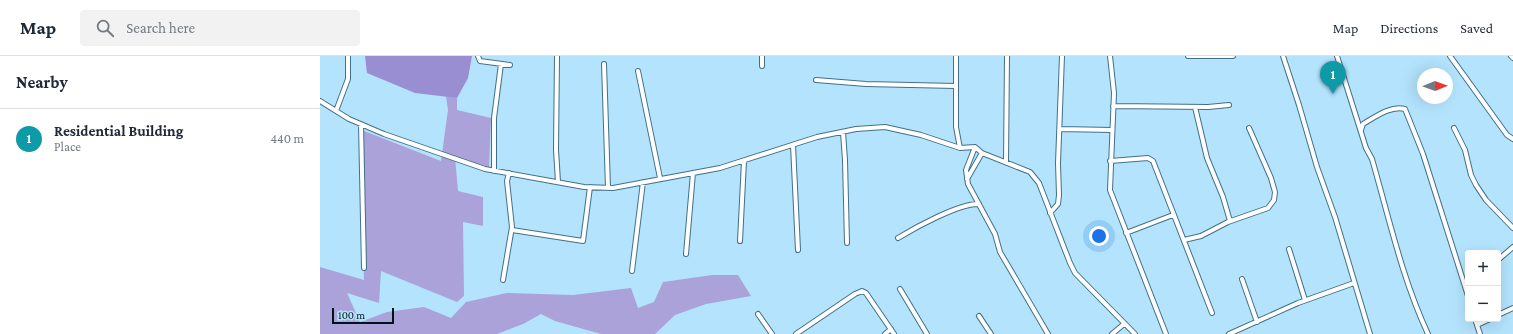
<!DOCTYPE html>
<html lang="en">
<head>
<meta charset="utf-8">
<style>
  :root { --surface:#fff; --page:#f2f2f3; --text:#1f2937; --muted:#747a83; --line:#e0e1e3; --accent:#0b8043 }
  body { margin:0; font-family:"Crimson Pro",serif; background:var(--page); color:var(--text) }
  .controls { position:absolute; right:12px; bottom:12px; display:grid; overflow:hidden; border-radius:4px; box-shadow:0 4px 16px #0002 }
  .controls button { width:36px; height:36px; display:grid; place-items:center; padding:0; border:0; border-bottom:1px solid var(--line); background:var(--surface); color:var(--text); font:20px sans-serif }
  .compass { position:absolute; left:1097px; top:12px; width:36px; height:36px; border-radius:50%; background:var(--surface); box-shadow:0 4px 16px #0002; rotate:89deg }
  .scale { position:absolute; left:12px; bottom:10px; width:62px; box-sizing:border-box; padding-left:4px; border:2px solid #03131c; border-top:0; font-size:11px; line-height:14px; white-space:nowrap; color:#03131c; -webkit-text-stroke:3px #b3e3fd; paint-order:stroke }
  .you { position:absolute; left:779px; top:180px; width:14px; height:14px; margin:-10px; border:3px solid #fff; border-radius:50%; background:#1a73e8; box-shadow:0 0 0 6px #1a73e833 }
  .badge { display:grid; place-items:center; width:26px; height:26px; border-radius:50%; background:var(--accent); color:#fff; font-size:13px; font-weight:700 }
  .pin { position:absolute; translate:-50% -33px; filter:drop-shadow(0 1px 2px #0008) }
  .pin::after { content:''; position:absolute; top:21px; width:14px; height:12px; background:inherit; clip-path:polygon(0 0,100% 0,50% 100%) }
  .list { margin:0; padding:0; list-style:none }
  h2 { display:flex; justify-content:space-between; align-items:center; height:52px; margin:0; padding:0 16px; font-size:17px }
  h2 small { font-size:13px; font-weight:400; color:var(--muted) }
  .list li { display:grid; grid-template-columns:26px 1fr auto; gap:12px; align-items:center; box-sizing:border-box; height:60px; padding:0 16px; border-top:1px solid var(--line) }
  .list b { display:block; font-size:15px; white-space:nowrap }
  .list p { margin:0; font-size:13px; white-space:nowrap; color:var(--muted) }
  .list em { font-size:13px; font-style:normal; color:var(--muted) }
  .icon { flex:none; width:22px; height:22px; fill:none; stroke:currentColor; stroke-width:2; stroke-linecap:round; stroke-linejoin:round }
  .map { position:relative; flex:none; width:1193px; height:278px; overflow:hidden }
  header { display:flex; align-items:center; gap:24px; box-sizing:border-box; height:56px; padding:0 20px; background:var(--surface); border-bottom:1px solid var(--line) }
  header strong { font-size:19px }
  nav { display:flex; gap:22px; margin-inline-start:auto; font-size:14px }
  .search { width:280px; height:36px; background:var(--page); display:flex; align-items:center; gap:10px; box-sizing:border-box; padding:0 14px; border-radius:4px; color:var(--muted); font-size:15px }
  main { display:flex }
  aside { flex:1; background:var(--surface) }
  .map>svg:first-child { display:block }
</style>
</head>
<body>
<header>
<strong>Map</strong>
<div class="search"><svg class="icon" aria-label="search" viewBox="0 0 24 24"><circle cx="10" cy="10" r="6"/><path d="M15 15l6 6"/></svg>Search here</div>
<nav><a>Map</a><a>Directions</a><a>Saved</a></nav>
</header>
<main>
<aside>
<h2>Nearby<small></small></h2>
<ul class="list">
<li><span class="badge" style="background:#0f9aa8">1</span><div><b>Residential Building</b><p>Place</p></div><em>440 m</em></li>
</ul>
</aside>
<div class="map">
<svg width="1193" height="278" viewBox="0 0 1193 278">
  <rect width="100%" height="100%" fill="#b3e3fd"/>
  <path fill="#aba2d9" d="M126 40 137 42V54L171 62 169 111 135 101 138 135 163 141V170L143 166 144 240 137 246 61 215 59 247 27 237 40 266 67 256 104 251 131 262 146 246 187 237 253 239 311 232 318 252 334 246 343 226 392 219H418L431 240 386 248 355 259 335 278H281L235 265 221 258 203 268 177 278H0V211L44 224 39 73 121 105 128 54Z"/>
  <path fill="#9a8ed2" d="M45 0H152L148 22 137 42 95 37 47 17Z"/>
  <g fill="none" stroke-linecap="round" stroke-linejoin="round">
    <g stroke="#437087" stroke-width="6">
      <path id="minor" d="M158 0 160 5 190 9
        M237 0 236 94 238 126
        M636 0V71L640 92
        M790 0 794 37 790 134 846 278
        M868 0H913
        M963 0 979 49 997 111 1015 161 1050 278
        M1017 0 1046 92 1052 103C1069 162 1082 222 1108 278
        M1130 0 1187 79 1193 83
        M1191 0 1193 2
        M284 8 288 132
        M442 10V0
        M318 15 340 122
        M496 24 546 28 636 30
        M0 45 29 63 64 78 165 113 264 131 293 132 400 112 497 81 536 73 565 71 601 79 640 92 655 91 662 97 710 116 719 127 750 207 755 217 815 278
        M793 50 888 51 909 49
        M875 51 887 102 903 141 910 165
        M16 55 28 23V0
        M41 68 44 212
        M1134 72 1145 94 1151 119 1156 129 1166 144 1193 172
        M740 73 792 74
        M1041 74 1043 68C1055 61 1071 49 1085 53L1103 98 1148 240
        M523 76 525 104 527 187
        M473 89 478 194
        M655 91 646 114 648 128 675 178 680 196 728 278
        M790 105 828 102 833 105 892 257
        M686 106 687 0
        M174 115V62L181 8
        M647 123 662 97
        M730 157 738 148 739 139 738 107 742 0
        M192 174 263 185 270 131
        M806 177 853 159
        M578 182C596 171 640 147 659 148
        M864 184 881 180 908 166 948 152 954 144 955 136 951 122 929 72
        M420 185 424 105
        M969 193 985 244
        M366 198 373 117
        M1178 204 1193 191
        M312 215 323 126
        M922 223 937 266
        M183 224 192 171 187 125 189 117
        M580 233 607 278
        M438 258 452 278
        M1178 259 1193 252
        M659 260 671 278
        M1155 263 1160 278
        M1157 269 1170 263
        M476 278 535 238 542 235 546 237 574 278
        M565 278 571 273
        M792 278 804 268
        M909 278 978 247 1034 227"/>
    </g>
    <use href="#minor" stroke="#fff" stroke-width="4"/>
  </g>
</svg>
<div class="controls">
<button>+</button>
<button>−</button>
</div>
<svg class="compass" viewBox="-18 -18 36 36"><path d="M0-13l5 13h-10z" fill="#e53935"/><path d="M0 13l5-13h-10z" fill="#747a83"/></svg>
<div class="scale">100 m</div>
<div class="you"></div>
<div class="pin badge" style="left:1013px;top:38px;background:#0f9aa8">1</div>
</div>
</main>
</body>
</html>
